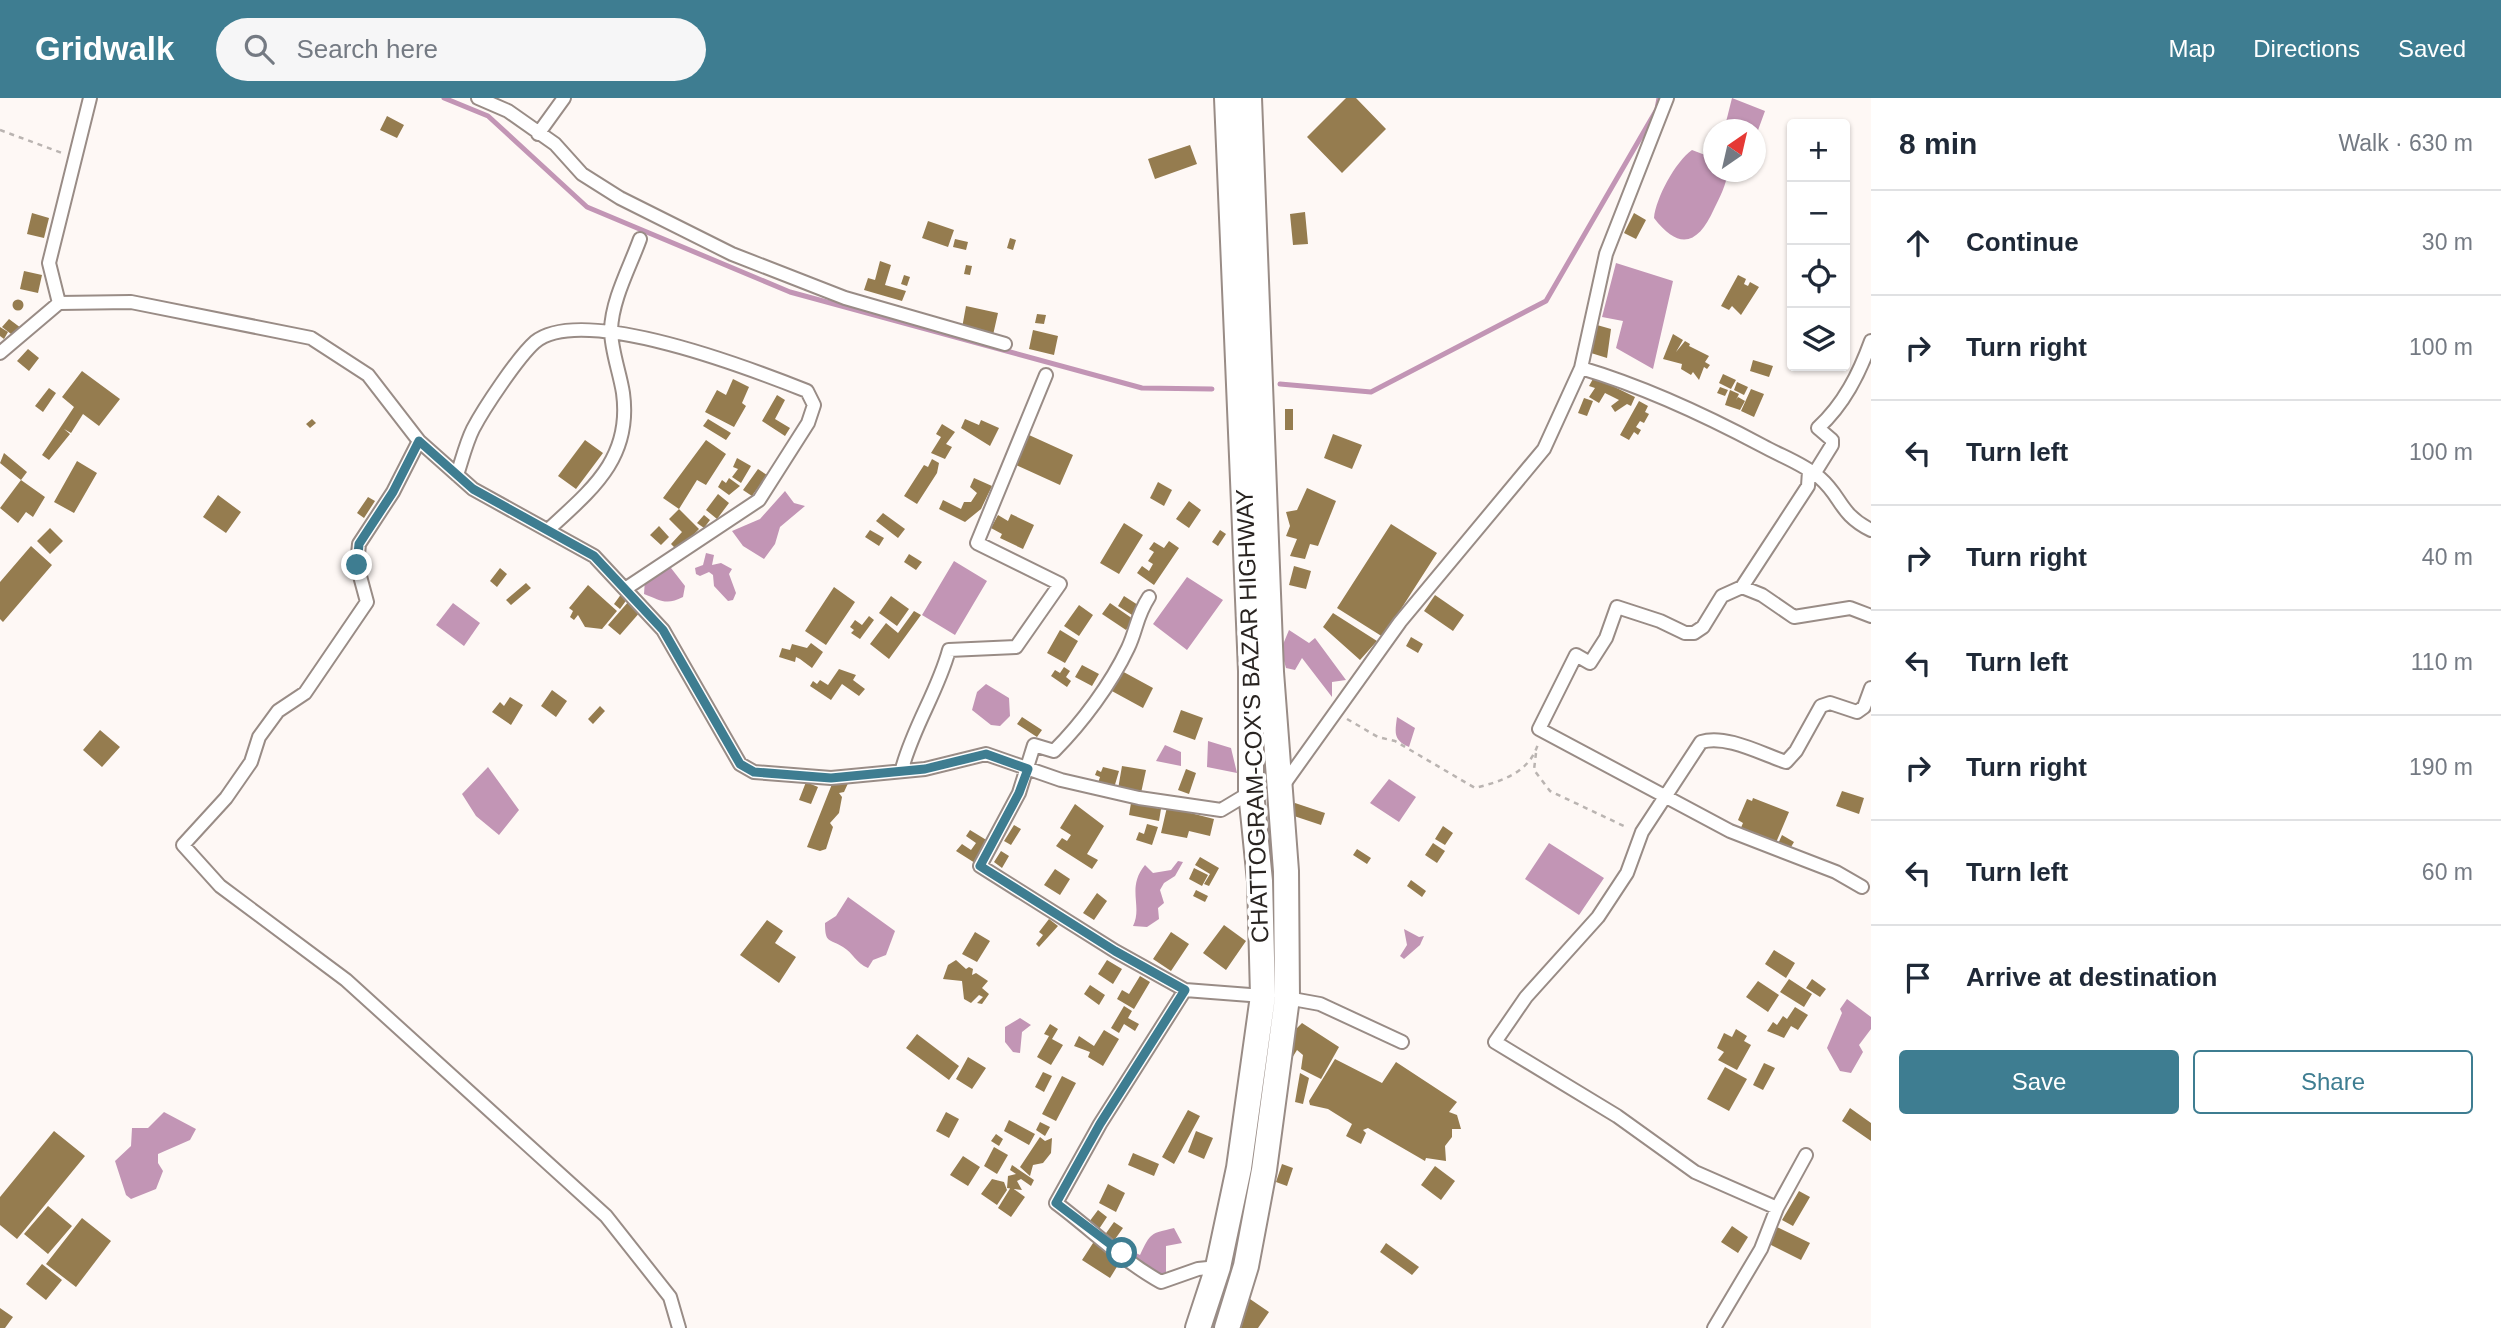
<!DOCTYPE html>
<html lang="en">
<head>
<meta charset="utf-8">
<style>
  :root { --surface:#fff; --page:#f6f6f7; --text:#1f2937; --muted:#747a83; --line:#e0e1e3; --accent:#3e7d91 }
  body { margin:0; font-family:Arial,sans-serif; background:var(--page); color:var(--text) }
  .controls { position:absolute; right:21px; top:21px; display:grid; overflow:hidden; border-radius:7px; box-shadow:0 2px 5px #0004 }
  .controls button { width:63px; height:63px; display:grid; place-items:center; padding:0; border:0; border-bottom:2px solid var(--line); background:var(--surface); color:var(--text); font:35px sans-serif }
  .compass { position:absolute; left:1703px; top:21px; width:63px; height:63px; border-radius:50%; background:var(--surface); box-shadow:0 2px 5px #0004; rotate:34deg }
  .stop { position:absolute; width:21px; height:21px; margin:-16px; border:5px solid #3e7d91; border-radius:50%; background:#fff }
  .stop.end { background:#3e7d91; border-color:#fff; box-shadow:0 2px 7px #0008 }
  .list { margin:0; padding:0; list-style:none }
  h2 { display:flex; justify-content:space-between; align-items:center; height:91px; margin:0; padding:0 28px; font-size:30px }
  h2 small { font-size:23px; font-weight:400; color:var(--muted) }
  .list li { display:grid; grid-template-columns:46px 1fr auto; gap:21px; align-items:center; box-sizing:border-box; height:105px; padding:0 28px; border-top:2px solid var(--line) }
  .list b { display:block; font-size:26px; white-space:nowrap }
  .list em { font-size:23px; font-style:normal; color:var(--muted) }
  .actions { display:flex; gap:14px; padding:21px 28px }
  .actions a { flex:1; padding:16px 0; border:2px solid var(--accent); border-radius:7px; text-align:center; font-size:24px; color:var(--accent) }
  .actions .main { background:var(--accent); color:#fff }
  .icon { flex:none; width:38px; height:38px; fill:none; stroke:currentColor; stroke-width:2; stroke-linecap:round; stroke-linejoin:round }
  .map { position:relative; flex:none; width:1871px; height:1230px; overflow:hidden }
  header { display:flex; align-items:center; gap:42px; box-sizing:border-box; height:98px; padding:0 35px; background:var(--accent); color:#fff }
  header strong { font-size:33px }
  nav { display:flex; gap:38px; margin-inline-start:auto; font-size:24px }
  .search { width:490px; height:63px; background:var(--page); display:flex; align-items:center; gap:18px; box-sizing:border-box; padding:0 24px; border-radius:38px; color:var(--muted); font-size:26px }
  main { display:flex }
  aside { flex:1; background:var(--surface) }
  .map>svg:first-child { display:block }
</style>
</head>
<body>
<header>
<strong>Gridwalk</strong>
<div class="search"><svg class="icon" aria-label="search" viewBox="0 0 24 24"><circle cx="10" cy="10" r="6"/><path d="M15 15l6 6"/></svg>Search here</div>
<nav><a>Map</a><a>Directions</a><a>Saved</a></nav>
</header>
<main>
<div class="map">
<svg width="1871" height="1230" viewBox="0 0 1871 1230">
  <rect width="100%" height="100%" fill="#fef8f5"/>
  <path fill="#c295b5" d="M1732 0 1765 13 1757 35 1756 32 1726 24Z
    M1692 52 1713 60 1714 74H1728C1726 87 1720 99 1714 111 1699 145 1680 154 1654 120 1656 100 1675 64 1692 52Z
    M1616 165 1673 183 1653 271 1616 250 1623 223 1602 219Z
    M785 393 794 405 805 408 780 429 775 446 764 461 743 448 732 433 760 421Z
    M706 455 714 457 712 467 721 465 732 471 729 476 736 495 733 502 728 503 714 488 713 477 709 474 700 478 696 476 695 470 703 467Z
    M954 463 987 483 955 537 922 517Z
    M663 467 671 470 685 488 683 499C666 508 660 502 644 496L645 481Z
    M1187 479 1223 502 1187 552 1153 526Z
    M453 505 480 525 464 548 436 527Z
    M1289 532 1309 545 1315 540 1346 582 1332 584V599L1302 560 1295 572 1286 570 1284 563 1274 568Z
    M986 586 1009 600 1010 618 1000 628 991 627 972 612 977 594Z
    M1397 619 1415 630 1409 649C1393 642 1395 635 1397 619Z
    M1208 643 1231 650 1237 675 1207 669Z
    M1165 647 1181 654V668L1156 663Z
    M488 669 519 712 499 737 476 718 462 696Z
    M1389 681 1416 699 1399 724 1370 705Z
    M1549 745 1604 780 1579 817 1525 781Z
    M1178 763 1183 764 1175 778 1164 785 1160 792 1164 805 1158 810 1159 821 1147 829 1133 828C1143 808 1126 790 1145 767L1153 775 1171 772Z
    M848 799 895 833 886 857 873 862 868 870C856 865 853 855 843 849 829 840 825 846 825 825L836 818Z
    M1404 831 1419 839 1424 838 1420 847 1404 861 1400 858 1407 847Z
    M1847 901 1871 919V931L1859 947 1863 954 1851 975 1840 973 1827 950 1842 915 1840 911Z
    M1020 920 1031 927 1022 934 1020 955 1013 954 1005 944V929Z
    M164 1014 196 1031 190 1042 158 1056V1065L163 1073 156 1091 131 1101 126 1097 115 1063 131 1048 132 1030H148Z
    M1174 1130 1182 1145 1166 1148V1178L1158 1180 1127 1158 1136 1155 1140 1157C1151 1134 1150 1136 1174 1130Z"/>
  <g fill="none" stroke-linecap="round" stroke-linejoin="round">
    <path stroke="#c295b5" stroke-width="5" d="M444 0 488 18 587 109 790 194 1142 290 1212 291
      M1280 286 1371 294 1546 203 1657 11 1659 0"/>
  </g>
  <path fill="#957c4f" d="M1346 0H1356L1386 31 1342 75 1307 39Z
    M387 18 404 27 397 40 380 32Z
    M1190 47 1197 66 1155 81 1148 61Z
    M1305 114 1308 146 1293 147 1290 116Z
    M32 115 49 120 44 140 27 136Z
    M1634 115 1646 122 1636 141 1624 135Z
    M928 123 954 132 948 149 922 140Z
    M1010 140 1016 142 1013 152 1007 150Z
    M955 141 968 144 966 152 953 149Z
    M880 163 891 167 885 187 906 193 902 203 864 192 868 180 875 182Z
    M966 167 972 168 970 177 964 176Z
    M24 173 42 177 38 195 20 191Z
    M904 177 910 179 907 188 901 186Z
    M1738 177 1746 181 1744 186 1748 188 1750 184 1759 189 1741 217 1732 208 1729 212 1721 208Z
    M12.5 207a5.5 5.5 0 1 1 11 0a5.5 5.5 0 1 1-11 0Z
    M966 208 998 215 993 237 962 230Z
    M1037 216 1046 217 1044 226 1035 225Z
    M9 221 21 230 15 239 2 229Z
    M1597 227 1611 231 1607 260 1591 255Z
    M0 229 8 234 4 241 0 238Z
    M1033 232 1058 238 1054 257 1029 251Z
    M1673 236 1683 242 1676 254 1685 243 1690 246 1689 248 1709 258 1705 264 1710 267 1707 271 1704 269 1699 282 1693 274 1691 277 1681 271 1682 266 1663 261Z
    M28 251 39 260 29 273 17 263Z
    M1753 262 1773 268 1769 279 1750 273Z
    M82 273 120 301 99 328 83 316 71 335 64 331 70 336 49 362 42 357 74 309 62 299Z
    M1723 276 1736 282 1731 291 1719 285Z
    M1594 279 1635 299 1631 308 1627 306 1615 314 1611 308 1619 302 1605 295 1599 305 1589 299 1595 290 1589 288Z
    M733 281 749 289 742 305 746 308 734 329 705 314 717 292 726 297Z
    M1737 284 1748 289 1744 297 1734 292Z
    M1720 289 1728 292 1725 298 1717 295Z
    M49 290 56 295 43 314 35 308Z
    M1751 291 1764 296 1754 319 1741 313Z
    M1730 292 1739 296 1736 302 1738 299 1745 303 1740 312 1725 307Z
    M777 297 785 302 775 321 790 330 785 338 762 323Z
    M1584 300 1593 303 1587 318 1578 315Z
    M1639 303 1648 308 1645 314 1649 316 1644 325 1640 323 1636 329 1641 332 1638 337 1634 334 1629 342 1620 337Z
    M1285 311H1293V332H1285Z
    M312 321 316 325 310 330 306 326Z
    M708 321 731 335 726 342 703 328Z
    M965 321 979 327 981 322 999 330 990 348 961 330Z
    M942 326 955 334 946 346 952 349 945 361 931 355 941 339 936 336Z
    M1333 336 1362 347 1352 371 1324 360Z
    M1029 337 1073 357 1060 387 1016 367Z
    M585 342 603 355 576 391 558 378Z
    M706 342 726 356 706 387 697 382 679 411 699 431 678 453 671 446 682 434 669 421 679 411 663 400Z
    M4 355 27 374 21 382 0 365Z
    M737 360 751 368 741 385 732 379 738 371 733 369Z
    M932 361 939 365 937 375 917 406 904 398 924 367 928 369Z
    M77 363 97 375 74 415 54 404Z
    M758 371 767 377 752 398 743 392Z
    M729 380 740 388 729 397 718 389 722 382 726 385Z
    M974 380 992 388 981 411 965 424 939 411 943 402 961 411 964 404H971L977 395 970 389Z
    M21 382 45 399 33 419 26 414 18 425 0 410Z
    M1158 384 1172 392 1164 408 1150 400Z
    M1307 390 1336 403 1318 448 1310 446 1305 461 1290 458 1297 441 1286 438 1290 428 1286 414 1297 412Z
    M718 396 729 405 717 421 706 412Z
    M218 397 241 414 226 435 203 419Z
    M368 399 375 403 364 420 357 415Z
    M1189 403 1201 412 1189 430 1176 421Z
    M883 415 905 431 898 440 876 423Z
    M1011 416 1034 427 1023 451 1000 440 1002 436 991 430 998 417 1008 423Z
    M704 417 710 422 704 430 697 425Z
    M1124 425 1143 437 1119 476 1100 465Z
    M1391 426 1437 455 1383 539 1337 510Z
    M659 428 669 439 661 447 650 437Z
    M50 430 63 443 50 456 37 443Z
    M870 432 884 440 879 448 865 439Z
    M1220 432 1226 436 1218 448 1212 444Z
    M1169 443 1179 450 1154 487 1137 475 1142 468 1149 473 1153 466 1148 463 1154 454 1149 451 1154 444 1164 450Z
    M31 448 52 467 3 524 0 521V484Z
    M909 456 922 464 916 472 904 464Z
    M1294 468 1311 473 1306 491 1289 487Z
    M500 470 507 476 497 489 490 483Z
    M526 485 531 490 511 507 506 502Z
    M588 487 617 513 602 531 585 529 578 517 574 522 570 519 573 513 569 510Z
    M834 489 855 504 826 547 805 533Z
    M622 495 628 500 620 511 614 506Z
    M1435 497 1464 517 1453 533 1424 513Z
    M891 498 909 511 897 528 879 515Z
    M1124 498 1138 507 1132 517 1118 508Z
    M629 503 641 513 620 537 608 527Z
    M1110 505 1133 521 1126 532 1102 516Z
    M1079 507 1093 517 1079 538 1064 528Z
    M914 513 921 517 889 561 870 546 886 525 898 535Z
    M1333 515 1377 543 1360 562 1323 529Z
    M869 518 874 522 860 541 851 535 854 532 850 529 855 522 862 527Z
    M1060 532 1078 543 1065 565 1047 555Z
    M1411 539 1423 546 1418 555 1406 548Z
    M811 545 823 554 812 570 800 561 796 559 795 564 779 559 782 550 790 552 792 546 807 550Z
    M1082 567 1099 576 1092 588 1075 579Z
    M1064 569 1070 573 1066 579 1071 583 1067 589 1051 578 1055 572 1060 575Z
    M839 571 856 577 853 582 865 591 859 598 842 586 831 602 810 588 813 583 817 586 820 582 828 587Z
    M1120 572 1153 590 1143 610 1110 592Z
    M552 592 567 603 556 619 541 608Z
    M510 599 523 607 511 627 492 614 500 604 504 608Z
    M600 608 605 613 593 626 588 621Z
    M1181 612 1203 620 1195 642 1173 634Z
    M1022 619 1042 632 1037 639 1017 626Z
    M100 632 120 649 102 669 83 652Z
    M1122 668 1146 672 1141 695 1118 691Z
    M1103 669 1119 673 1114 690 1098 685 1100 679 1095 677 1097 672 1101 674Z
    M1186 671 1196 675 1189 696 1178 692Z
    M834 681H850L844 694 839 695 842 699 839 715 830 725 833 729 826 751 820 753 807 749Z
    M806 684 818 689 811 706 799 702Z
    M1842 693 1864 700 1859 716 1836 708Z
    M1753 700 1789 714 1775 747 1740 732 1743 725 1738 722 1747 701 1752 703Z
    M1131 705 1161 711 1159 723 1129 717Z
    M1295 705 1325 715 1321 727 1291 717Z
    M1075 706 1104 728 1087 756 1098 762 1092 771 1056 748 1062 740 1067 743 1071 737 1060 730Z
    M1167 709 1214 721 1210 738 1189 733 1187 740 1161 735Z
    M1147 726 1158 729 1152 747 1136 742 1139 734 1144 736Z
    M1014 727 1021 731 1011 747 1004 743Z
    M1443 728 1453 735 1445 747 1435 741Z
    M970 732 988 743 975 765 956 753 962 746 971 752 976 745 966 738Z
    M1782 737 1794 744 1788 754 1777 748Z
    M1433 745 1445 753 1437 765 1425 757Z
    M1357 751 1371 760 1367 766 1353 757Z
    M1001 753 1009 758 1002 770 994 764Z
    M1200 759 1219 770 1209 788 1204 786 1210 776 1195 767Z
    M1194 770 1208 777 1202 788 1189 781Z
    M1055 771 1070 781 1060 797 1044 787Z
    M1411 782 1426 793 1422 799 1407 788Z
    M1196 792 1208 798 1205 804 1193 798Z
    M1097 795 1107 803 1094 822 1083 815Z
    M1049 821 1058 828 1039 849 1036 846 1043 837 1039 834Z
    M767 822 783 833 775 845 796 859 779 885 740 857Z
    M1224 827 1246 843 1226 872 1203 855Z
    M975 834 990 843 977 864 962 856Z
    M1171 834 1189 846 1171 873 1153 861Z
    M1774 852 1795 865 1786 880 1765 866Z
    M956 862 966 871 969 869 973 871 972 877 976 875 988 883 982 890 989 896 982 906 977 905 983 899 979 897 971 905 964 901 962 883 943 881 948 867Z
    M1107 862 1122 871 1113 886 1098 876Z
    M1140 878 1150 884 1134 911 1117 901 1122 892 1129 896Z
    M1789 881 1812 896 1804 909 1780 894Z
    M1812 881 1826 891 1820 899 1806 890Z
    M1758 883 1779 897 1768 914 1746 899Z
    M1090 887 1105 897 1099 907 1084 896Z
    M1124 908 1132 913 1128 920 1139 926 1135 933 1124 926 1119 935 1111 930Z
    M1795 909 1808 917 1798 932 1791 928 1784 940 1767 933 1773 924 1777 927 1783 918 1787 921Z
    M1302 925 1339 949 1321 981 1301 971 1303 957 1297 952 1289 965V928L1297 930Z
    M1050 926 1058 931 1052 941 1063 947 1051 967 1037 959 1049 938 1044 936Z
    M1736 931 1747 938 1744 943 1751 947 1737 972 1718 962 1724 954 1717 950 1724 935 1732 939Z
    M1104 932 1119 941 1103 968 1088 959 1090 954 1074 948 1079 938 1094 948Z
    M917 936 959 968 949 982 906 950Z
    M968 959 986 970 972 991 956 981Z
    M1335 961 1382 985 1396 964 1457 1004 1449 1014 1457 1017 1461 1031H1452V1039L1445 1048 1446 1063 1426 1060 1425 1063 1368 1030 1363 1032 1366 1035 1361 1046 1346 1038 1352 1026 1328 1011 1310 1007 1309 1003Z
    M1764 965 1775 970 1763 992 1753 987Z
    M1725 969 1747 981 1729 1013 1707 1001Z
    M1043 974 1052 978 1044 994 1035 989Z
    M1300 975 1309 980 1303 1006 1295 1004Z
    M1062 978 1076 985 1056 1023 1042 1016Z
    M1850 1010 1871 1025V1043L1842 1023Z
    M1188 1012 1200 1018 1174 1066 1162 1059Z
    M946 1014 959 1021 949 1040 936 1033Z
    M1009 1022 1035 1036 1029 1047 1004 1033Z
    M1040 1024 1050 1029 1045 1038 1036 1032Z
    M54 1033 85 1058 17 1141 0 1127V1099Z
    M1196 1033 1213 1040 1204 1061 1188 1054Z
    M996 1036 1003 1041 999 1048 991 1043Z
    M1040 1039 1045 1043 1052 1040 1051 1055 1043 1065 1033 1067 1030 1078 1020 1069Z
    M994 1049 1008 1057 997 1076 984 1068Z
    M1133 1055 1159 1066 1154 1078 1128 1067Z
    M963 1058 980 1069 968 1088 950 1077Z
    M1282 1066 1293 1070 1287 1088 1276 1084Z
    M1012 1067 1034 1082 1031 1088 1021 1081 1017 1083 1022 1092 1007 1090 1008 1078 1016 1076 1010 1072Z
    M1435 1068 1455 1083 1441 1102 1421 1087Z
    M992 1081 1004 1084 1007 1092 997 1107 981 1096Z
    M1108 1086 1125 1095 1116 1114 1099 1105Z
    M1011 1089 1025 1099 1011 1119 998 1110Z
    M1799 1093 1810 1099 1793 1128 1782 1122Z
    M48 1108 72 1128 48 1156 24 1136Z
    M1098 1112 1107 1119 1099 1131 1089 1124Z
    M82 1120 111 1143 76 1189 46 1166Z
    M1114 1124 1123 1130 1113 1144 1104 1138Z
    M1732 1128 1748 1139 1738 1155 1721 1144Z
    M1777 1129 1810 1145 1801 1162 1769 1146Z
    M1095 1142 1123 1159 1110 1180 1082 1162Z
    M1386 1145 1419 1169 1412 1177 1380 1154Z
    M42 1166 62 1182 46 1202 26 1186Z
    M1250 1201 1269 1214 1258 1230H1240Z
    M0 1210 13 1219 5 1230H0Z"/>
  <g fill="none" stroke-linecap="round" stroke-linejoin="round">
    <g stroke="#998c86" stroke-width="16">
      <path id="street" d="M478 0 508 13 555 46 582 76 620 100 732 156 845 200 1005 246
        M538 36 564 0
        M59 205 49 165 90 0
        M0 255 59 205 131 204 311 240 368 277 419 343 473 391 594 458 663 532 740 666 754 674 831 680 925 671 986 656 1061 682 1139 700 1221 712 1251 694
        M1581 270C1645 289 1705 317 1763 348 1781 358 1804 366 1820 380 1842 399 1839 416 1871 432
        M419 343 393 394 359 446 357 467 367 504 305 595 278 613 259 639 251 664 226 700 183 747 220 788 346 882 606 1118 670 1199 679 1230
        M1814 376 1832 347V342L1818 330C1844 306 1859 276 1871 243
        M457 377C462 362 466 345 473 331 484 310 518 259 535 244 583 205 754 272 807 293L814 307 808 325 759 402 625 491
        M548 432C591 392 632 361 623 295 620 275 611 252 611 232 612 201 630 169 640 141
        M1742 489 1808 388 1809 373
        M1149 499C1136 519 1137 531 1128 550 1111 586 1082 625 1054 653L1034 647 1019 695 980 768 1115 853 1185 892 1100 1026 1056 1105C1091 1131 1123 1163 1161 1184L1198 1171 1218 1169
        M902 671C913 629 938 593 949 552L1016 549 1060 486 977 445 1046 277
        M1282 689 1400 524 1544 351 1581 270 1606 156 1667 0
        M1862 789 1836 774 1730 733 1539 631 1576 557 1590 565 1606 540 1617 509 1660 523 1685 535H1694L1703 529 1722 498 1742 489 1762 497 1794 519 1850 510 1871 518
        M1185 892 1263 898
        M1287 900 1320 906 1402 944
        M1806 1057 1777 1110 1695 1074 1617 1018 1495 944 1526 899 1598 819 1627 775 1642 734 1701 644C1726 636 1762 656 1786 664L1796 653 1821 608 1830 605 1857 614 1864 609 1871 590
        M1714 1230 1761 1151 1777 1110"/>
    </g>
    <g stroke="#998c86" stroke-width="28">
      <path id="highway" d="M1198 1230 1218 1169 1239 1070 1263 898 1260 783 1251 694V573L1227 0
        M1227 1230 1246 1168 1264 1072 1287 900 1286 773 1271 574 1249 0"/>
    </g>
    <path stroke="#bab4b1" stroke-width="2.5" stroke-dasharray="5 5" stroke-linecap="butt" d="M0 32 62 55
      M1347 621 1378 639 1395 643 1475 690C1502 683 1529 675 1538 646
      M1536 655 1534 672 1550 693 1628 730"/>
    <use href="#street" stroke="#fff" stroke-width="12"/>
    <use href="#highway" stroke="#fff" stroke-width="24"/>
  </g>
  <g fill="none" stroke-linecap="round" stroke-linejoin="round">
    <path stroke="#3e7d91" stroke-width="9" d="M357 467 359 446 393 394 419 343 473 391 594 458 663 532 740 666 754 674 831 680 925 671 986 656 1028 671 1019 695 980 768 1115 853 1185 892 1100 1026 1056 1105 1122 1155"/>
  </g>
  <g text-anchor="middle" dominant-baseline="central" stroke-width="7" stroke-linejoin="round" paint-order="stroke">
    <g font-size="24" fill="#292421" stroke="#fff">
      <text transform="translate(1252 618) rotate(-92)">CHATTOGRAM-COX'S BAZAR HIGHWAY</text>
    </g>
  </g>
</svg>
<div class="controls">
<button>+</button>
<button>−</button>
<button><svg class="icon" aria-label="locate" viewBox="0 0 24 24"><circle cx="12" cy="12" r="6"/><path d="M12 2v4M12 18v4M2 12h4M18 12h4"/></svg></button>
<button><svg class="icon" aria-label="layers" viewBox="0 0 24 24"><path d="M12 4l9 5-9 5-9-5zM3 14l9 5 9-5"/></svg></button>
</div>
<svg class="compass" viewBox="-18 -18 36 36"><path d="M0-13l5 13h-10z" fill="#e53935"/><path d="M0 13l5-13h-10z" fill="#747a83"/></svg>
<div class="stop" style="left:1122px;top:1155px"></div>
<div class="stop end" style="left:357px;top:467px"></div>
</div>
<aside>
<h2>8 min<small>Walk · 630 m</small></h2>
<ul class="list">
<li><svg class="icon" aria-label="ahead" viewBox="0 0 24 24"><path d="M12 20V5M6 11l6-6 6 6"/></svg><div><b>Continue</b></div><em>30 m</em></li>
<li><svg class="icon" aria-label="right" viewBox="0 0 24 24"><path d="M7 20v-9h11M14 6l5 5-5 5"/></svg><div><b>Turn right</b></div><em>100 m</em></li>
<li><svg class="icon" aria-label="left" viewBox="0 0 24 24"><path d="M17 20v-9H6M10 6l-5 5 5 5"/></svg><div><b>Turn left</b></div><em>100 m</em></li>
<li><svg class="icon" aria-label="right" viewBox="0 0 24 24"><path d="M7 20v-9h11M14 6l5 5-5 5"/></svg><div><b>Turn right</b></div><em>40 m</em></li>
<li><svg class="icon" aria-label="left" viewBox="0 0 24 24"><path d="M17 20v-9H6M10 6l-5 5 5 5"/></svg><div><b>Turn left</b></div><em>110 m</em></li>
<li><svg class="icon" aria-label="right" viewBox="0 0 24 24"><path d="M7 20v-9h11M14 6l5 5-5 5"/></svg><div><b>Turn right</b></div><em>190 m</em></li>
<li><svg class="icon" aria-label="left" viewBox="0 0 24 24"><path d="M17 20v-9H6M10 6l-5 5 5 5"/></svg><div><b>Turn left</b></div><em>60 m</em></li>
<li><svg class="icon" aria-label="arrive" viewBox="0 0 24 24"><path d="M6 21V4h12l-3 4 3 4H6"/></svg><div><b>Arrive at destination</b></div></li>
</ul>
<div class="actions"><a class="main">Save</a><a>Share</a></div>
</aside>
</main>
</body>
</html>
